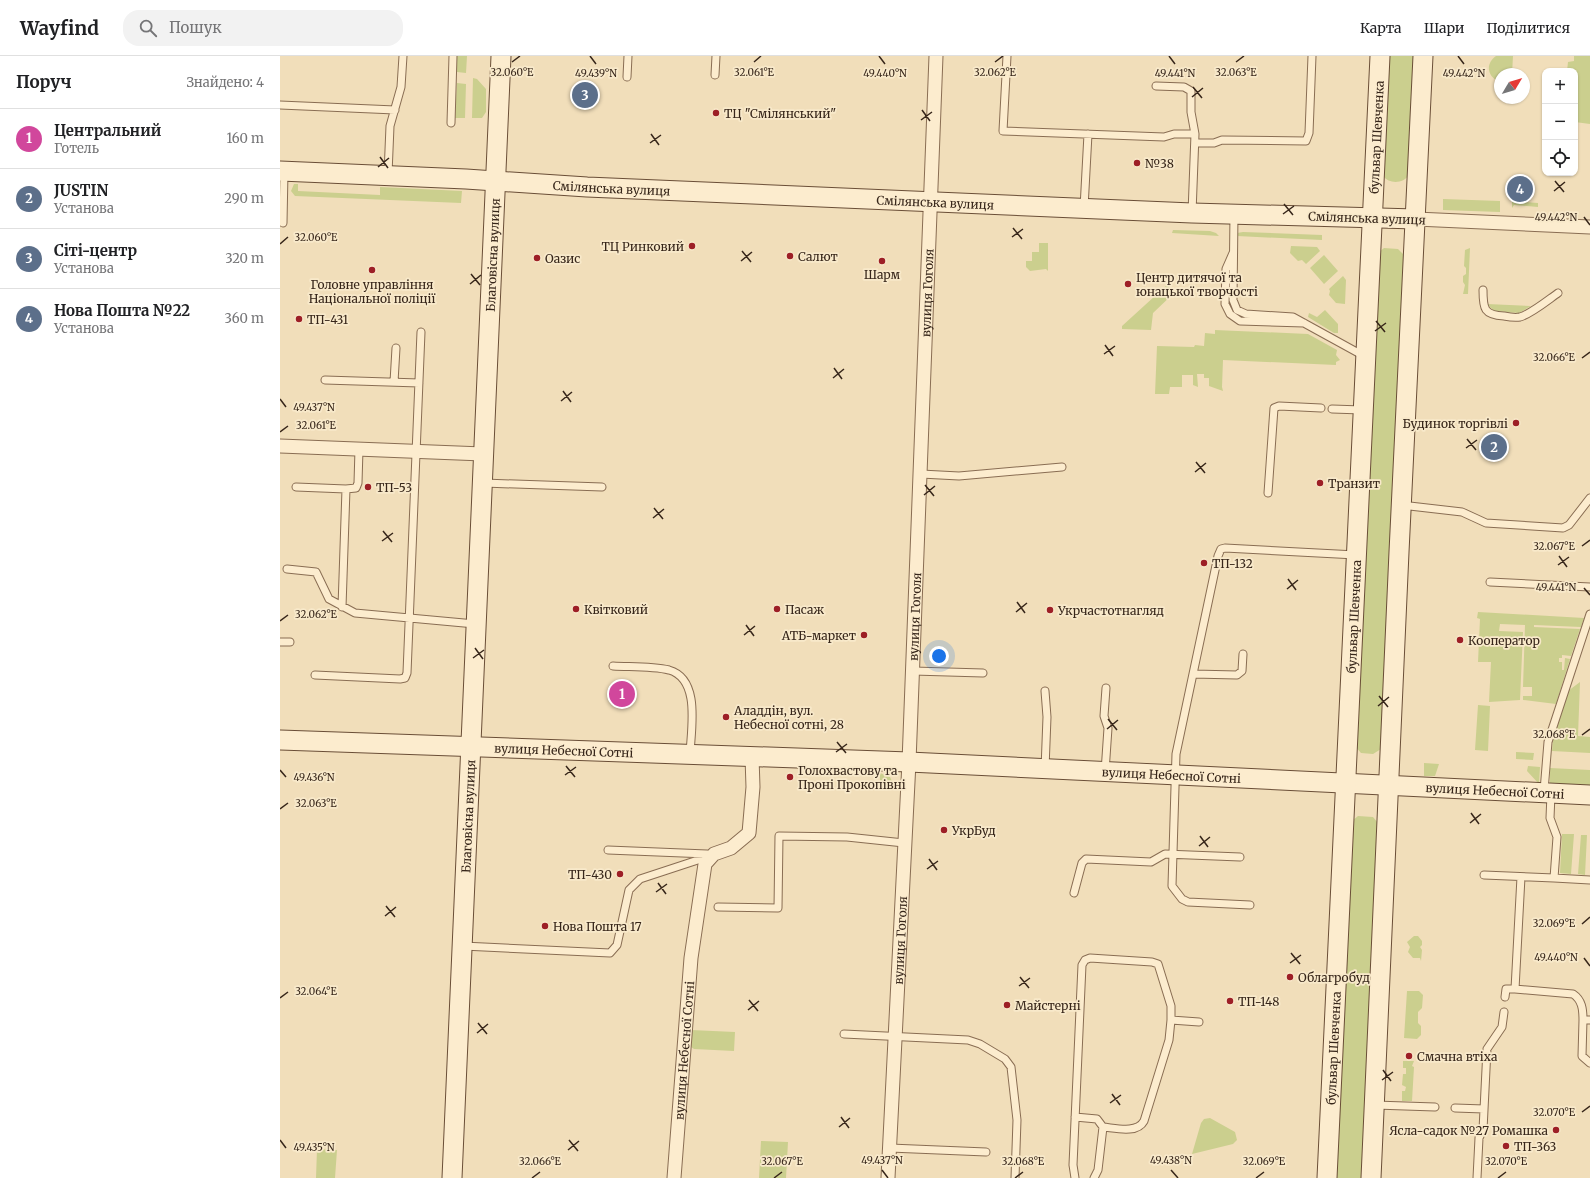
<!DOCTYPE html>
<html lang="uk">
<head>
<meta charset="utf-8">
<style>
  :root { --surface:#fff; --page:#f2f2f2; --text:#202124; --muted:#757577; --line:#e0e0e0; --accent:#111827 }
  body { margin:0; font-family:Merriweather,serif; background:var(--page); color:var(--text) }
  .controls { position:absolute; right:12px; top:12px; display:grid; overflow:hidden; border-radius:8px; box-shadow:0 1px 3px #0004 }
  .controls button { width:36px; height:36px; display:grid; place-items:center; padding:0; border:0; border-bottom:1px solid var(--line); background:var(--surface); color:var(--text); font:20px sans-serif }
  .compass { position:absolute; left:1214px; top:12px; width:36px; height:36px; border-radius:50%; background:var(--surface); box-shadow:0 1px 3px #0004; rotate:52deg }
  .you { position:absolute; left:659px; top:600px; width:14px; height:14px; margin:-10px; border:3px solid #fff; border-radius:50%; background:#1a73e8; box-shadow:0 0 0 6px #1a73e833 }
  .badge { display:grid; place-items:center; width:26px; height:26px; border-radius:50%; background:var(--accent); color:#fff; font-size:13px; font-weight:700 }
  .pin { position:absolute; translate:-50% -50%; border:2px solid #fff; box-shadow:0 1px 4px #0006 }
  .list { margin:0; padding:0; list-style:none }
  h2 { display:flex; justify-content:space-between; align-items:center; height:52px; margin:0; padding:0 16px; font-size:17px }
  h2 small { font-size:13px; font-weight:400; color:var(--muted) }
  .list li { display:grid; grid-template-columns:26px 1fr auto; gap:12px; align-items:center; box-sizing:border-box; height:60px; padding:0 16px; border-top:1px solid var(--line) }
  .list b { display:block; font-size:15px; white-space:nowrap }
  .list p { margin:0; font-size:13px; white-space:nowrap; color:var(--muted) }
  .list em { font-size:13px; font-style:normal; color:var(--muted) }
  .icon { flex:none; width:22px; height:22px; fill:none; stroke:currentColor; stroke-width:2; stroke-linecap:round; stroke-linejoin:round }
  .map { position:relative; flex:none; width:1310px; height:1122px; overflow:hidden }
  header { display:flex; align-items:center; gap:24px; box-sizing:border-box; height:56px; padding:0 20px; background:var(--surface); border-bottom:1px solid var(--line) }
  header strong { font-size:19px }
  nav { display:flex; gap:22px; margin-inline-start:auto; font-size:14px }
  .search { width:280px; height:36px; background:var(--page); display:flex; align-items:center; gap:10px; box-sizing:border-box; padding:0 14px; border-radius:16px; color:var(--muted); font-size:15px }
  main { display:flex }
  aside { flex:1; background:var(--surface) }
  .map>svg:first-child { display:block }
</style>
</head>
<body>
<header>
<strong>Wayfind</strong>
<div class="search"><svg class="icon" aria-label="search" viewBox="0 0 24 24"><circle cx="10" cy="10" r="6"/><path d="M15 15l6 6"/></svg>Пошук</div>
<nav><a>Карта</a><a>Шари</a><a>Поділитися</a></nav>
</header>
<main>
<aside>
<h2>Поруч<small>Знайдено: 4</small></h2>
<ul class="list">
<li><span class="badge" style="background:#d1479c">1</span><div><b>Центральний</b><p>Готель</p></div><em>160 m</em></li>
<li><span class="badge" style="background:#5c6f8a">2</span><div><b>JUSTIN</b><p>Установа</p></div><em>290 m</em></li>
<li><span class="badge" style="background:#5c6f8a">3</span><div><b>Сіті-центр</b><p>Установа</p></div><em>320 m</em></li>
<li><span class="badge" style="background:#5c6f8a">4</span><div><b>Нова Пошта №22</b><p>Установа</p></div><em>360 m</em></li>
</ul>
</aside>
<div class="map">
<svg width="1310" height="1122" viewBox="0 0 1310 1122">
  <rect width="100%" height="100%" fill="#f1deba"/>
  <path fill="#cbcf8e" d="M177 0H187L186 17 177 16Z
    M1107 0H1135L1129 119C1123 128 1109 128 1103 120Z
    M1216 0H1233L1232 18H1220V26C1207 21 1205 8 1216 0Z
    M1294 0H1310V68L1295 66V15H1287L1288 6 1294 5Z
    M193 22 197 23 206 33V56L202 62H192Z
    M177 27 186 28 185 62H175Z
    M14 128H18V135L100 139V131L182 135 181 147 15 140 11 135Z
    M1163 143 1220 145V156L1163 154Z
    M1232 145 1258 147V151L1234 149 1232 152Z
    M893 174 930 175 936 177 939 180 892 177Z
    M963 176 1042 179V184L957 180V177Z
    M759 187H768V215L766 213 750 215 746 211V205H752V196H759Z
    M1011 190 1037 191 1040 195 1026 208 1022 204 1018 205 1010 197Z
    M1104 192 1118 193 1125 200 1101 693 1093 698 1081 697 1075 690 1099 196Z
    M1190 192 1188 238H1183L1185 229 1183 226V220L1186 218V212L1184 210 1185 194Z
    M1044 199 1058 215 1044 228 1030 212Z
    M1063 220 1066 224 1065 248 1056 247 1049 239 1050 235 1049 233Z
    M887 229 894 237 873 257 871 274 842 273V270Z
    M1207 248 1251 250 1239 257 1214 255Z
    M1045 254 1058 268V277H1054L1028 261 1029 257 1037 261Z
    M935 274 1028 278 1057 294 1056 299 1060 304 1056 306V309L943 304 942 331 943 335 929 330V322H924V318H917L918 331 913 329V319H902V331H890L889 338H875L877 290 914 291 915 289 924 290 925 277 935 278Z
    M1198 556 1304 562 1301 571 1254 569V571L1300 573 1291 600 1282 599V602H1279V606H1282V614H1284L1285 602 1290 603 1276 648 1243 644V640H1252V631H1243L1245 569 1220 568 1219 575 1243 576 1240 644 1209 646 1211 606H1198L1200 563 1197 562Z
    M1300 626 1298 680 1310 681V697L1272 695 1273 683 1288 635Z
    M1198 649 1210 650 1208 695 1195 694Z
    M1236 696 1254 697 1253 704 1236 703Z
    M1144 707 1159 708 1155 720H1144Z
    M1248 710 1260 711 1259 728 1247 715Z
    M1270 712 1310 714V730L1270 728Z
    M600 717 610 721 615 732 600 731Z
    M1078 760 1093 761 1098 767 1083 1122H1055L1072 765Z
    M1282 778H1294L1291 818 1280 817Z
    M1301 779H1307L1305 819 1298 818Z
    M1134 880H1138L1142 885V889L1140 891 1142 894 1141 905 1140 902H1133L1128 896 1130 891 1127 886Z
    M1127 935H1139L1143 939 1142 952 1138 956V967L1141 970V979L1137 983 1124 982Z
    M411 974 455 976 454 995 414 993 411 991Z
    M1123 1005H1134L1132 1010 1134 1011 1132 1045H1122V1035H1125L1126 1031 1122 1029 1123 1018H1126V1012H1123Z
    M930 1062 955 1076 957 1084 953 1088 912 1098 921 1067 924 1063Z
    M481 1085 508 1086 506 1122H479Z
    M37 1093 57 1094 55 1122H36Z"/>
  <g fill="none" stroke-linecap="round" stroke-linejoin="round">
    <g stroke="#896d53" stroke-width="9">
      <path id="lane" d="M727 0 723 75 884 81 894 78H915
        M435 19 436 0
        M347 21 348 0
        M876 30 904 31 911 35V56L915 78 912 157
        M0 49 115 54
        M171 67 173 0
        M915 87H934L942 84 1026 85 1029 77 1032 0
        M108 118 110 70 121 31 123 0
        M804 152 808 78
        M954 158 953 244 957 254 966 258 1013 261 1084 300
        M3 167 4 116
        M953 197 946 213 945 248 950 258 960 265 1024 267
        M1203 234C1203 253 1204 259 1224 260 1229 261 1235 262 1240 261 1251 258 1268 244 1278 237
        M45 324 139 327
        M114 326 116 292
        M1052 353 1082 354
        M641 418 679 420 782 411
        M204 427 322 431
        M16 431 66 433 62 551
        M66 433 76 432 78 427 79 393
        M988 437 994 352 999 350 1041 352
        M1121 449 1182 456 1206 467 1283 472 1289 469 1310 442
        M7 513 36 516 49 543 75 557 195 568
        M1210 526 1310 531
        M0 586H10
        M333 610C351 611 372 610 389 614 421 623 411 673 410 698
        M633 615 703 617
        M913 618 957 619 962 615 963 598
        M35 619 120 623 125 622 127 617 141 276
        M765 635 767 661 765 713
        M825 716 828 672 824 660 826 632
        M1264 735 1268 686 1310 558
        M328 794 427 798
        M1204 819 1274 822 1277 781 1270 762 1271 738
        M1241 821 1235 933 1293 938C1302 944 1303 953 1303 964H1310
        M1274 822 1310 824
        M794 837 802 807 806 803 871 806 885 798 960 801
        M970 849 908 846 902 843 892 830 896 698 938 500 941 493 945 492 1076 499
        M438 851 498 852 499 780 567 781 624 787
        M183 890 330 897 337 889 349 834 360 823 430 800
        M1225 941 1226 933H1235
        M1303 964 1302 1000 1310 1007
        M564 978 688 984 700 988 725 1003 731 1011 737 1064 735 1122
        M1095 1049 1155 1051
        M1175 1052 1204 1053
        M795 1061 817 1063 823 1071
        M610 1092 706 1096
        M795 1122 793 1109 802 909 805 904 810 902 872 906 878 908 891 950V964L919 966
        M814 1122 818 1114 823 1071C835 1072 857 1078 864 1065L889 984 891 964
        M1197 1122 1199 1082 1203 1074 1207 993 1222 971 1224 956"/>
    </g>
    <g stroke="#896d53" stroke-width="15">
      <g id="street">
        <path d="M1136 163 1310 171"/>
        <path d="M0 390 203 398"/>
        <path id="s1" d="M394 1122 411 902 425 808 434 798 451 792 469 777 473 731 472 701"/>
        <path id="s2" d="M608 1122 629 706 656 0"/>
      </g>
    </g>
    <g stroke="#6a4e37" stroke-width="21">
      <g id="secondary">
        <path id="s3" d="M0 115 186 123 307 131 912 157 1136 163"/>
        <path id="s4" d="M0 684 629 706 1310 739"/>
        <path id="s5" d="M172 1122 221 0"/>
        <path id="s6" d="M1047 1122 1100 0"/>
        <path d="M1091 1122 1119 496 1143 0"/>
      </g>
    </g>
    <use href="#lane" stroke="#fcecce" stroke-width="7"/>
    <use href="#street" stroke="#fcecce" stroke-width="13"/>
    <use href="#secondary" stroke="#fcecce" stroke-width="19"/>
  </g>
  <path fill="none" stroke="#37261a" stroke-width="1.5" d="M310 0 316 8M599 0 605 8M889 0 895 8M1178 0 1184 8M232 6 240 0M474 6 481 0M715 6 723 0M956 6 964 0M913 31 922 42M912 41 923 32M642 54 650 65M641 64 652 56M371 78 379 89M370 87 381 79M100 101 108 112M98 111 109 102M1275 125 1284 136M1274 135 1285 126M1004 148 1013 159M1003 158 1014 150M1304 161 1310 169M733 172 742 183M732 181 743 173M0 188 8 181M462 195 471 206M461 205 472 196M191 218 200 229M190 228 201 219M1096 265 1105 276M1095 275 1106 267M825 289 833 300M824 298 835 290M1302 302 1310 296M554 312 562 323M553 322 564 313M283 335 291 346M0 343 6 351M281 345 292 336M0 376 8 370M1187 383 1196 394M1186 392 1197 384M916 406 925 417M915 416 926 407M645 429 654 440M644 439 655 430M374 452 383 463M373 462 384 453M103 475 112 486M102 485 113 477M1302 490 1310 484M1279 500 1287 511M1278 509 1289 501M1008 523 1016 534M1304 532 1310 539M1007 533 1018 524M737 546 745 557M736 556 747 547M0 565 8 559M466 569 474 580M464 579 475 570M195 592 203 603M193 602 204 594M1099 640 1108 651M1098 650 1109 641M828 663 837 674M827 673 838 664M1302 679 1310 673M557 686 566 697M556 696 567 688M286 710 295 721M0 714 6 721M285 719 296 711M0 753 8 747M1191 757 1199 768M1190 767 1201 758M920 780 928 791M919 790 930 781M649 803 657 814M647 813 658 805M378 827 386 838M376 836 387 828M106 850 115 861M105 860 116 851M1302 868 1310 861M1011 897 1020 908M1304 902 1310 910M1010 907 1021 899M740 921 749 932M739 930 750 922M0 942 8 936M469 944 478 955M468 954 479 945M198 967 207 978M197 977 208 968M1103 1014 1111 1025M1102 1024 1113 1016M832 1038 840 1049M830 1047 841 1039M1302 1056 1310 1050M561 1061 569 1072M559 1071 570 1062M0 1084 6 1092M289 1084 298 1095M288 1094 299 1085M602 1114 608 1122M891 1114 898 1122M252 1122 260 1116M494 1122 502 1116M735 1122 743 1116M976 1122 984 1116M1218 1122 1226 1116"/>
  <g fill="#9d1f26" stroke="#f8e9ca" stroke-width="1.5">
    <circle cx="436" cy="57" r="4"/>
    <circle cx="857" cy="107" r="4"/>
    <circle cx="412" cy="190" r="4"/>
    <circle cx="510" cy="200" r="4"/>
    <circle cx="257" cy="202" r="4"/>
    <circle cx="602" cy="205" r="4"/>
    <circle cx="92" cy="214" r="4"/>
    <circle cx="848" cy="228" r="4"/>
    <circle cx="19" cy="263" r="4"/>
    <circle cx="1236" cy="367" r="4"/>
    <circle cx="1040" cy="427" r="4"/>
    <circle cx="88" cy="431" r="4"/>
    <circle cx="924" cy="507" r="4"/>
    <circle cx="296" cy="553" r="4"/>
    <circle cx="497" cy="553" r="4"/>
    <circle cx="770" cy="554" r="4"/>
    <circle cx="584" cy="579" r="4"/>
    <circle cx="1180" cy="584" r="4"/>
    <circle cx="446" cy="661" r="4"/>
    <circle cx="510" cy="721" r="4"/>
    <circle cx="664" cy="774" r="4"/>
    <circle cx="340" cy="818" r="4"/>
    <circle cx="265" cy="870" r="4"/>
    <circle cx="1010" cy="921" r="4"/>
    <circle cx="950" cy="945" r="4"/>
    <circle cx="727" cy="949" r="4"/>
    <circle cx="1129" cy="1000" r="4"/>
    <circle cx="1276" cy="1074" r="4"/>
    <circle cx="1226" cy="1090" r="4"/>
  </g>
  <g text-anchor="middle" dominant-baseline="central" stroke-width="3.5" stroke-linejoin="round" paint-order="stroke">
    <g font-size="12" fill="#37261a" stroke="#f8e9ca" text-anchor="start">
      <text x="444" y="57">ТЦ "Смілянський"</text>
      <text x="865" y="107">№38</text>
      <text x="404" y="190" text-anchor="end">ТЦ Ринковий</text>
      <text x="518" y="200">Салют</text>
      <text x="265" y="202">Оазис</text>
      <text x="602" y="218" text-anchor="middle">Шарм</text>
      <text x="856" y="221">Центр дитячої та<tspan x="856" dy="14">юнацької творчості</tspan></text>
      <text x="92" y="228" text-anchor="middle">Головне управління<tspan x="92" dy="14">Національної поліції</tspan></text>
      <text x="27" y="263">ТП-431</text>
      <text x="1228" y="367" text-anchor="end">Будинок торгівлі</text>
      <text x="1048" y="427">Транзит</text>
      <text x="96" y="431">ТП-53</text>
      <text x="932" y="507">ТП-132</text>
      <text x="304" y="553">Квітковий</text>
      <text x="505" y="553">Пасаж</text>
      <text x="778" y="554">Укрчастотнагляд</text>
      <text x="576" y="579" text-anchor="end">АТБ-маркет</text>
      <text x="1188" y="584">Кооператор</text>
      <text x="454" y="654">Аладдін, вул.<tspan x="454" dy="14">Небесної сотні, 28</tspan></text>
      <text x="518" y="714">Голохвастову та<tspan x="518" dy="14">Проні Прокопівні</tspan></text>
      <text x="672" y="774">УкрБуд</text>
      <text x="332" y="818" text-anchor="end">ТП-430</text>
      <text x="273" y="870">Нова Пошта 17</text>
      <text x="1018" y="921">Облагробуд</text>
      <text x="958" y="945">ТП-148</text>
      <text x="735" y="949">Майстерні</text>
      <text x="1137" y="1000">Смачна втіха</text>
      <text x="1268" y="1074" text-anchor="end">Ясла-садок №27 Ромашка</text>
      <text x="1234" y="1090">ТП-363</text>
    </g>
    <g font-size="12" fill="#37261a" stroke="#f8e9ca">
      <text stroke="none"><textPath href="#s6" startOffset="1042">бульвар Шевченка</textPath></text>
      <text stroke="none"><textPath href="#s3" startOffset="332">Смілянська вулиця</textPath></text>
      <text stroke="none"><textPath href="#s3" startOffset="656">Смілянська вулиця</textPath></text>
      <text transform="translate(1087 162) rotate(2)">Смілянська вулиця</text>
      <text stroke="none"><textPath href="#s5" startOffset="924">Благовісна вулиця</textPath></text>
      <text stroke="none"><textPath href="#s2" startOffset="886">вулиця Гоголя</textPath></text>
      <text stroke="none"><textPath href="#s2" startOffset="562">вулиця Гоголя</textPath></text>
      <text stroke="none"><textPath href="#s6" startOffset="562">бульвар Шевченка</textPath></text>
      <text stroke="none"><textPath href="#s4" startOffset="284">вулиця Небесної Сотні</textPath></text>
      <text stroke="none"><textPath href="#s4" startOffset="892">вулиця Небесної Сотні</textPath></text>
      <text stroke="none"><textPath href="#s4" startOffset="1216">вулиця Небесної Сотні</textPath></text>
      <text stroke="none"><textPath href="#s5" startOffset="362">Благовісна вулиця</textPath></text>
      <text stroke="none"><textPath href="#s2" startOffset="238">вулиця Гоголя</textPath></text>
      <text stroke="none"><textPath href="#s6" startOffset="130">бульвар Шевченка</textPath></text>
      <text stroke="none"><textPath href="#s1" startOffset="128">вулиця Небесної Сотні</textPath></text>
    </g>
  </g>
  <g font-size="10" text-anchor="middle" fill="#37261a" stroke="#f8e9ca" stroke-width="3.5" stroke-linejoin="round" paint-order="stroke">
    <text x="232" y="20">32.060°E</text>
    <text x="474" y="20">32.061°E</text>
    <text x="715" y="20">32.062°E</text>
    <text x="956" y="20">32.063°E</text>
    <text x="316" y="21">49.439°N</text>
    <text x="1184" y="21">49.442°N</text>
    <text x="605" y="21">49.440°N</text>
    <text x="895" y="21">49.441°N</text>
    <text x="1276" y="165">49.442°N</text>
    <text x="36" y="185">32.060°E</text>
    <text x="1274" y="305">32.066°E</text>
    <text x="34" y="355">49.437°N</text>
    <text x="36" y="373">32.061°E</text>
    <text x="1274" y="494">32.067°E</text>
    <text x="1276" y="535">49.441°N</text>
    <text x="36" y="562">32.062°E</text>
    <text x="1274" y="682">32.068°E</text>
    <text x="34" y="725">49.436°N</text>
    <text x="36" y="751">32.063°E</text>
    <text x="1274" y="871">32.069°E</text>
    <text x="1276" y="905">49.440°N</text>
    <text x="36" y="939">32.064°E</text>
    <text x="1274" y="1060">32.070°E</text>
    <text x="34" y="1095">49.435°N</text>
    <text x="602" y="1108">49.437°N</text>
    <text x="891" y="1108">49.438°N</text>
    <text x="260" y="1109">32.066°E</text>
    <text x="502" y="1109">32.067°E</text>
    <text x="743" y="1109">32.068°E</text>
    <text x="984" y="1109">32.069°E</text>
    <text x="1226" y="1109">32.070°E</text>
  </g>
</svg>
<div class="controls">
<button>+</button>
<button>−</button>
<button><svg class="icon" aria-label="locate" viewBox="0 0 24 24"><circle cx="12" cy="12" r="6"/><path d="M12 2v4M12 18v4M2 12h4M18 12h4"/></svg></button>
</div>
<svg class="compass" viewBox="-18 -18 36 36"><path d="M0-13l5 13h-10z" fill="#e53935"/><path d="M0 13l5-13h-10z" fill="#757577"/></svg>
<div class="you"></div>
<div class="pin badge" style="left:342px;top:638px;background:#d1479c">1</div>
<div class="pin badge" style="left:1214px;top:391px;background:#5c6f8a">2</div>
<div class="pin badge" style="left:305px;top:39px;background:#5c6f8a">3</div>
<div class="pin badge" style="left:1240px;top:133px;background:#5c6f8a">4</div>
</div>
</main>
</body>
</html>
